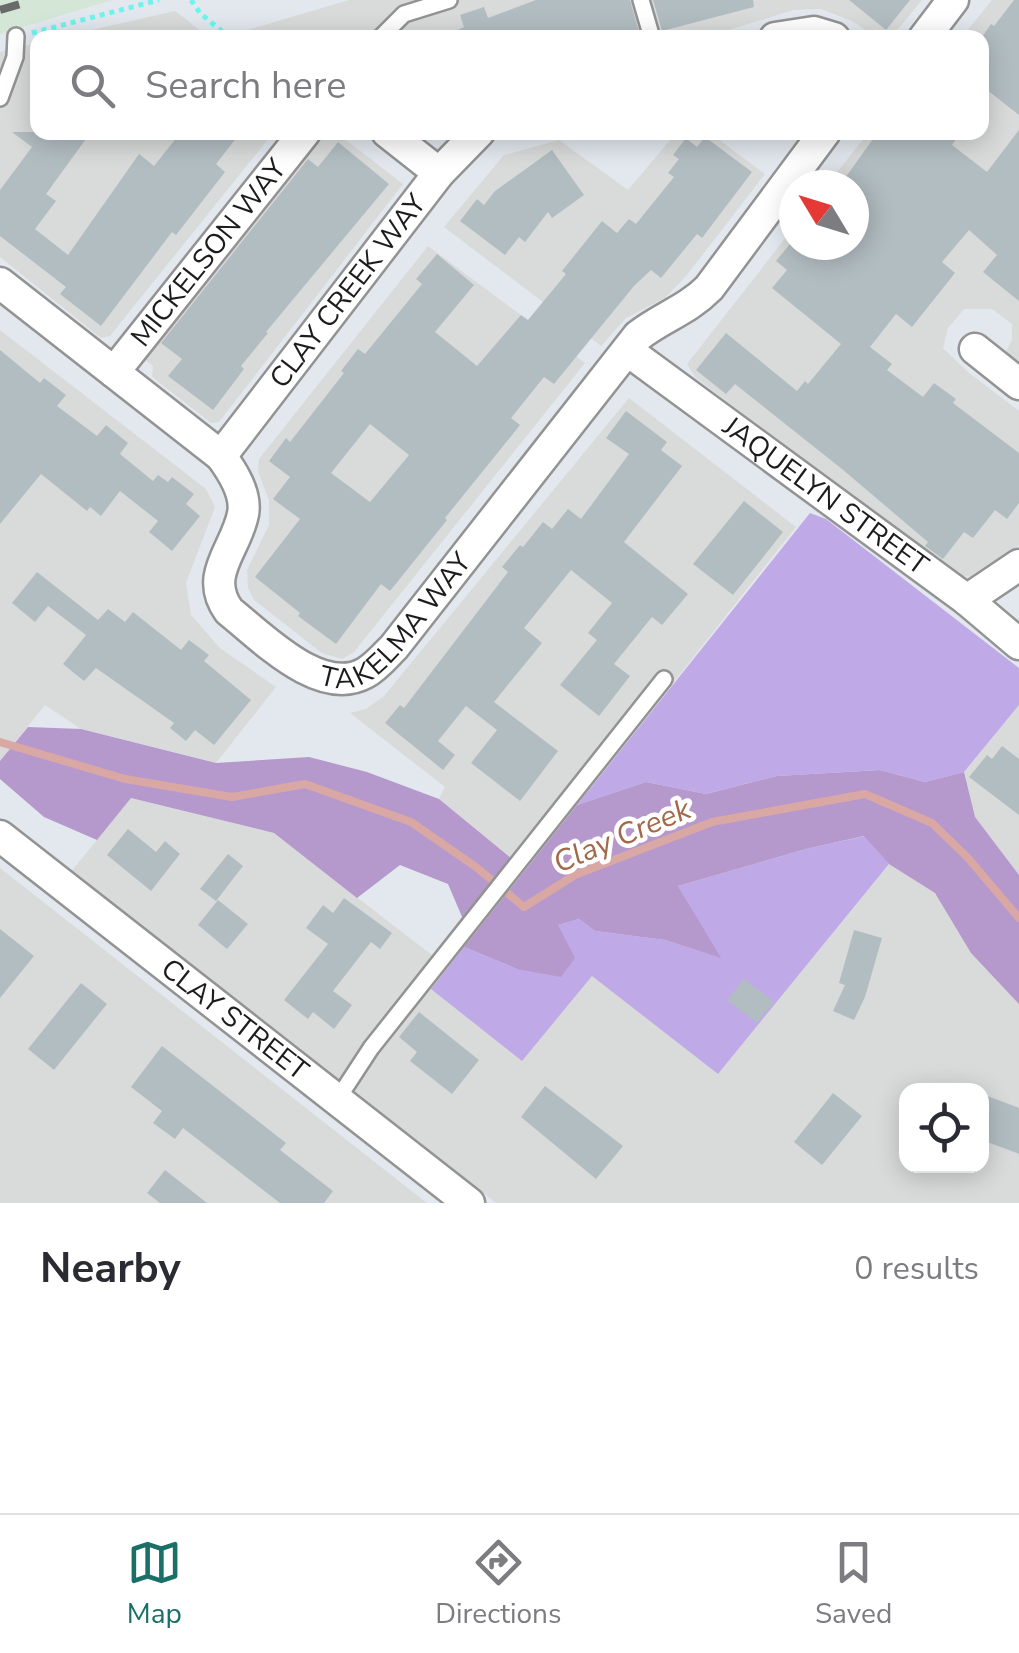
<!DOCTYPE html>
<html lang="en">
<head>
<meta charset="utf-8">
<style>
  :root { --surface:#fff; --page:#f2f2f3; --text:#2b2b33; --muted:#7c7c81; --line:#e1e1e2; --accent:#1a6f67 }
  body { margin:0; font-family:"Nunito Sans",sans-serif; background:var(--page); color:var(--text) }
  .controls { position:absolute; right:30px; bottom:30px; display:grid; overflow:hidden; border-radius:20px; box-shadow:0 5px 25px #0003 }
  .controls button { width:90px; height:90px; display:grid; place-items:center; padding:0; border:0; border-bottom:2px solid var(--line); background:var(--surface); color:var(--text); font:50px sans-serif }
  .compass { position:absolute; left:779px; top:170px; width:90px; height:90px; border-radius:50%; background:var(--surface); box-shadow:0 5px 25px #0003; rotate:308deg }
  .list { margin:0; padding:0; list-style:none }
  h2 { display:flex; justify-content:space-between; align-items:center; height:130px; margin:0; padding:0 40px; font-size:42px }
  h2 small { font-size:32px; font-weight:400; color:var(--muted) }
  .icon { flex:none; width:55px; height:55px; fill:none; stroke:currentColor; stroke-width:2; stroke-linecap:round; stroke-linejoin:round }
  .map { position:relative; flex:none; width:1019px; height:1203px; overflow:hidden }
  .search { position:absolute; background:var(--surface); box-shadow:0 5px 25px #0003; left:30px; right:30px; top:30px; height:110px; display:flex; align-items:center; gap:25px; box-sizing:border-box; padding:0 35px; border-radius:20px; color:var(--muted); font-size:38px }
  .sheet { height:310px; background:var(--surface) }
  nav { display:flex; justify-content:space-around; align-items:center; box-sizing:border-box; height:140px; border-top:2px solid var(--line); background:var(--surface); font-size:28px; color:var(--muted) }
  nav a { display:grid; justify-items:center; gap:5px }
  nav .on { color:var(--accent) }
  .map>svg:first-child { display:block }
</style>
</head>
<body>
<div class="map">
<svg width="1019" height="1203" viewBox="0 0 1019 1203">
  <rect width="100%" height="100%" fill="#e2e8ee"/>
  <path fill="#d9dbda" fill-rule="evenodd" d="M349 0H922L900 27 885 38 876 37 852 21 821 9 793 10 703 38H238L234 34Z
    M992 0H1019V371L1003 357 1012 340V324L992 309H964L948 328 943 348 969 373 1019 411V545L969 577 951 573 695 377 687 364 794 227V245H854V185H827L868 133 982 132V38L962 37Z
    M175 11 209 37H61Z
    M37 43 38 132 273 133 110 336 101 338 0 257V52Z
    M323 133H337L403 184 219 422 211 423 156 380 152 376 153 366 144 359Z
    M676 133H710L765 174 687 275 665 298 626 318 601 346 444 227 504 155 559 140 628 190Z
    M428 246 585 363 354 652 342 659 322 653 254 600 248 588 247 570 269 525V500L258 472 259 459Z
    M0 330 206 489 215 507 186 583 191 615 220 648 276 687 216 763 81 729 45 705 0 761Z
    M629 398 796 527 432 989 592 975 718 1074 1019 705V1203H496L70 873 131 798 274 833 433 956 512 859 439 799 445 787 350 713 366 709 384 696ZM906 1090H982V1166H906Z
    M0 868 427 1203H0Z"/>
  <path fill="#d4e6d5" d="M0 0H112L0 34Z"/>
  <path fill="#bfa9e7" d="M810 513 826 519 1019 668V705L964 772 925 782 880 770 777 776 706 794 646 782 577 805Z
    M865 836 889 864 718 1074 592 976 522 1061 431 989 464 947 517 969 558 925 579 919 595 931 665 940 719 957 678 886 806 849Z"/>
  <path fill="#b598cc" d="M28 727 81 729 216 763 309 757 367 772 439 799 512 859 463 919 448 884 400 865 357 898 274 833 131 798 97 840 44 817 0 779V761Z
    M880 770 925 782 964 772 975 817 1019 875V1004L971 953 935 893 889 864 864 836 806 849 678 886 721 958 665 940 595 931 579 919 558 925 575 958 561 977 517 969 464 947 577 805 646 782 706 794 777 776Z"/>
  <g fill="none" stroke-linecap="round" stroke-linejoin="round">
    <path stroke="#daa8a4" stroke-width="8" d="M0 742 125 779 232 797 305 784 411 822 476 867 524 907 575 875 712 822 865 794 932 823 968 858 1019 918"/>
  </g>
  <path fill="#b2bdc2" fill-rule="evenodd" d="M536 0H630L639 32 621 38H441L464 27 460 15 484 7 488 18Z
    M653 0H753L754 7 662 31Z
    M849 0H910L886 30Z
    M1014 0H1019V115L982 86V37L991 24 994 26Z
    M1019 130V301L983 272 997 255 969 230 942 262 955 273 912 327 896 314 870 347 892 364 887 370 923 397 934 383 956 399 953 403 1019 453V503L1007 519 995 510 973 538 964 532 943 559 925 546 928 542 842 469 735 384 726 394 696 370 726 333 797 391 805 381 808 384 841 344 772 288 787 270 776 261 794 239V245H801L812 254 820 245H854V185H840L878 132H961L952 145 987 172Z
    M12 132H91L46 194 56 201 35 229 68 255 139 154 154 166 181 132H241L216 164 225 172 176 235 172 232 101 326 60 294 66 287 0 236V190L32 147Z
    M705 137 752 172 702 238 697 234 661 278 651 270 634 286 554 384 544 377 511 418 520 425 445 518 447 520 390 591 381 584 336 644 298 616 300 613 255 577 300 519 273 499 290 477 269 461 286 438 290 442 344 373 341 371 358 349 365 354 422 284 416 279 437 254 474 285 435 332 477 366 521 315 528 320 566 274 562 271 602 221 617 233 629 219 636 224 674 177 668 173 679 159 673 155 686 138 697 147ZM370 424 409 455 370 502 331 473Z
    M338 142 389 184 266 332 268 333 241 366 244 369 213 410 168 376 182 359 161 343 308 159 318 167Z
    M552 150 584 195 552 218 548 212 525 242 519 237 505 255 460 221 477 199 484 205 495 191Z
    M0 350 40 383 44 378 66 395 57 406 97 436 106 425 128 443 120 454 153 481 158 475 168 482 172 477 194 494 186 504 200 516 172 551 149 532 158 521 120 491 101 516 90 507 87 511 41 474 0 524Z
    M626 411 667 442 661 450 682 466 624 542 688 594 662 625 652 617 614 664 630 676 599 716 560 685 597 640 588 633 612 603 571 570 524 628 542 643 494 702 558 751 520 801 471 763 497 730 466 706 438 741 455 755 443 770 385 723 400 705 404 708 508 572 502 567 520 545 523 547 543 522 552 529 568 509 581 519 629 454 606 438Z
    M744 501 783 532 733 595 693 564Z
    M37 572 98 620 108 609 125 622 133 612 181 650 189 640 209 655 204 661 251 700 214 745 195 730 186 741 170 728 174 723 96 668 84 681 63 664 86 635 48 606 35 622 12 603Z
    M1002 746 1019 759V815L969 777 987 755 992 759Z
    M128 829 156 852 165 841 180 854 151 891 107 855Z
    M228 854 243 866 216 901 200 889Z
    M344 898 392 933 380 949 371 942 333 991 352 1005 334 1029 313 1012 308 1019 284 1000 328 944 306 928 323 905 333 913Z
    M218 900 248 924 227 949 198 925Z
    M0 929 34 956 0 998Z
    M854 930 882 938 865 997 854 1020 833 1011 845 985 839 983Z
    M744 979 774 1002 757 1023 727 1000Z
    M81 983 107 1004 54 1070 28 1049Z
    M419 1012 479 1060 452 1094 410 1061 417 1052 399 1037Z
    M162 1046 286 1143 280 1150 333 1191 324 1203H280L183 1128 175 1139 153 1123 162 1111 131 1087Z
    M545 1086 623 1146 596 1179 521 1117Z
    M833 1093 862 1116 822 1165 794 1142Z
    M982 1094 1019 1108V1154L982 1140Z
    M165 1170 207 1203H160L147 1193Z"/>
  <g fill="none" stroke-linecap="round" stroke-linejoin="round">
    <g stroke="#939393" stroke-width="20">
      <path id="lane" d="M641 0 652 38
        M380 38 404 14 449 0
        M0 98 15 57 16 36
        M337 1100 371 1048 664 679"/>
    </g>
    <g stroke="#939393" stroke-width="35">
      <g id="street">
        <path d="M775 38 814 32 834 38"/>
        <path d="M924 38 953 0"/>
        <path d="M387 132 439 173"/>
        <path id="s1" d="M0 283 221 456C232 471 247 494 243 514 236 550 203 575 229 611 262 637 320 698 365 673 376 667 385 656 394 647L638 336C662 317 686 311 709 288L825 132"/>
        <path d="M975 349 1019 384"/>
        <path id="s2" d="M628 351 967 600 1019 644"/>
        <path id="s3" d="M114 372 305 132"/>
        <path id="s4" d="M221 456 439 173 479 132"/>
        <path d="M967 600 1019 565"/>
        <path id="s5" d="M0 836 469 1203"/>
      </g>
    </g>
    <path stroke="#6cf5ee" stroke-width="5" stroke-dasharray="5 5" stroke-linecap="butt" d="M191 0 200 13 230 38
      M32 33 159 0"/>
    <use href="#lane" stroke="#fff" stroke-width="15"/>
    <use href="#street" stroke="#fff" stroke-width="30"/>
    <path stroke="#6a6a6a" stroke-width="8" stroke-dasharray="20 20" stroke-linecap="butt" d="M0 10 34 0"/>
  </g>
  <g text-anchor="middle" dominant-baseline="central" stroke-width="9" stroke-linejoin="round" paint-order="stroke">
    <g font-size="28" fill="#1c1c1c" stroke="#fff">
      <text stroke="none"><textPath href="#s3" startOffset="152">MICKELSON WAY</textPath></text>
      <text stroke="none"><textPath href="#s4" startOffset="208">CLAY CREEK WAY</textPath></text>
      <text stroke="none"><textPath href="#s2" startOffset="245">JAQUELYN STREET</textPath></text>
      <text stroke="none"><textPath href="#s1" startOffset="660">TAKELMA WAY</textPath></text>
      <text stroke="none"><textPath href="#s5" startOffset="298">CLAY STREET</textPath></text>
    </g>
    <g font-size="30" font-style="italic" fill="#a16849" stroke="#fff">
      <text transform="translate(622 836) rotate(-23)">Clay Creek</text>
    </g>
  </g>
</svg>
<div class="controls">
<button><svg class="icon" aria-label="locate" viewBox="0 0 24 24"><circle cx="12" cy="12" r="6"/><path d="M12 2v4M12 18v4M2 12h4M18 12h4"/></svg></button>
</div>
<svg class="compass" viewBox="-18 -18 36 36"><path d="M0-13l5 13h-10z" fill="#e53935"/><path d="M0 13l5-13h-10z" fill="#7c7c81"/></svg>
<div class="search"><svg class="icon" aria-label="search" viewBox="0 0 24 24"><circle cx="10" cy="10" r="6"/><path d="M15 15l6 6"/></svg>Search here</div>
</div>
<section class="sheet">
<h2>Nearby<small>0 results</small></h2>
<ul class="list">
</ul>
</section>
<nav>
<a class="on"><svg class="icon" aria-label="map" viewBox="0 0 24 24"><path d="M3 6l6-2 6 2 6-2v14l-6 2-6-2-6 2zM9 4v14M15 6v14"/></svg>Map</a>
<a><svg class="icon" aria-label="directions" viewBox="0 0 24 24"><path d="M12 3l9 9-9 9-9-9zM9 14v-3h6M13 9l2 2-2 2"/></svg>Directions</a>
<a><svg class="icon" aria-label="saved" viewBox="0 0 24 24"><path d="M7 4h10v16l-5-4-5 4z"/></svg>Saved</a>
</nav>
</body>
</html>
